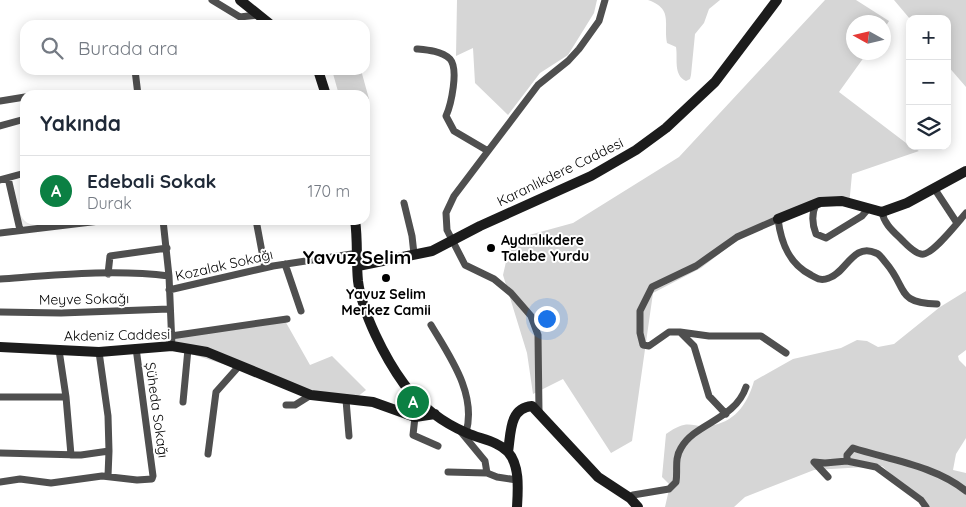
<!DOCTYPE html>
<html lang="tr">
<head>
<meta charset="utf-8">
<style>
  :root { --surface:#fff; --page:#f6f6f7; --text:#1f2937; --muted:#747a83; --line:#e0e1e3; --accent:#0b8043 }
  body { margin:0; font-family:Quicksand,sans-serif; background:var(--page); color:var(--text) }
  .controls { position:absolute; right:15px; top:15px; display:grid; overflow:hidden; border-radius:10px; box-shadow:0 2px 12px #0003 }
  .controls button { width:45px; height:45px; display:grid; place-items:center; padding:0; border:0; border-bottom:1px solid var(--line); background:var(--surface); color:var(--text); font:25px sans-serif }
  .compass { position:absolute; left:846px; top:15px; width:45px; height:45px; border-radius:50%; background:var(--surface); box-shadow:0 2px 12px #0003; rotate:278deg }
  .you { position:absolute; left:546px; top:318px; width:18px; height:18px; margin:-12px; border:4px solid #fff; border-radius:50%; background:#1a73e8; box-shadow:0 0 0 8px #1a73e833 }
  .badge { display:grid; place-items:center; width:32px; height:32px; border-radius:50%; background:var(--accent); color:#fff; font-size:16px; font-weight:700 }
  .pin { position:absolute; translate:-50% -50%; border:2px solid #fff; box-shadow:0 1px 5px #0006 }
  .list { margin:0; padding:0; list-style:none }
  h2 { display:flex; justify-content:space-between; align-items:center; height:65px; margin:0; padding:0 20px; font-size:21px }
  h2 small { font-size:16px; font-weight:400; color:var(--muted) }
  .list li { display:grid; grid-template-columns:32px 1fr auto; gap:15px; align-items:center; box-sizing:border-box; height:70px; padding:0 20px; border-top:1px solid var(--line) }
  .list b { display:block; font-size:19px; white-space:nowrap }
  .list p { margin:0; font-size:16px; white-space:nowrap; color:var(--muted) }
  .list em { font-size:16px; font-style:normal; color:var(--muted) }
  .icon { flex:none; width:28px; height:28px; fill:none; stroke:currentColor; stroke-width:2; stroke-linecap:round; stroke-linejoin:round }
  .map { position:relative; flex:none; width:966px; height:507px; overflow:hidden }
  .search { position:absolute; background:var(--surface); box-shadow:0 2px 12px #0003; left:20px; top:20px; width:350px; height:55px; display:flex; align-items:center; gap:12px; box-sizing:border-box; padding:0 18px; border-radius:15px; color:var(--muted); font-size:19px }
  .panel { position:absolute; background:var(--surface); box-shadow:0 2px 12px #0003; left:20px; top:90px; width:350px; height:135px; border-radius:15px }
  .map>svg:first-child { display:block }
</style>
</head>
<body>
<div class="map">
<svg width="966" height="507" viewBox="0 0 966 507">
  <rect width="100%" height="100%" fill="#fff"/>
  <path fill="#d6d6d6" d="M457 0H597L594 13 568 55 540 73 508 115 475 83 473 48 456 56Z
    M648 0H720L709 9 704 23 695 34 691 75 690 79 686 81C673 75 678 59 676 47L667 43C663 24 674 9 648 0Z
    M825 0H856L889 21 884 29V22H854V52L867 53 839 92 910 146 919 151 852 174 849 206 822 202 750 234 732 244 701 268 653 293 632 441 611 453 563 379 533 394 527 353 503 275 511 240 573 223 679 157Z
    M894 0H966V87L947 65V19H910Z
    M332 70H361L369 99 365 100V95H339Z
    M966 291V350L958 356 959 360 966 367V438L956 454 953 470 966 473V507H927L882 466 814 470 745 497 734 507H665L670 485 662 477 666 434C691 416 691 430 714 425 737 420 748 402 754 381L793 359 841 348 857 340 867 341 878 347 894 344 940 307Z
    M284 319 310 365 332 356 366 390 352 401 327 397 182 351 173 337Z"/>
  <g fill="none" stroke-linecap="round" stroke-linejoin="round">
    <path stroke="#4f4f4f" stroke-width="7" d="M212 0 240 17 257 15
      M417 49C428 50 441 51 450 59 459 69 451 105 446 116L454 131 488 151
      M135 70 138 95
      M0 101 25 97
      M0 126 25 119
      M8 178 20 230
      M0 180 25 173
      M934 188 957 223
      M404 203 412 236 414 254
      M816 204C811 215 812 224 816 234L826 238 862 216 868 209
      M882 212C884 224 894 232 902 240 907 245 914 253 921 254 931 257 958 222 966 213
      M163 220 169 276 172 346
      M256 220 265 268
      M0 233 108 220
      M285 264 301 311
      M108 274 110 256 167 248
      M0 279C56 275 114 269 169 276
      M169 290 273 266 358 253
      M0 312 61 313 169 309
      M431 325C450 357 477 394 466 433
      M680 332 709 336H761L786 353
      M171 336 287 319
      M59 350 66 397 71 455
      M0 397H66
      M346 400 349 436
      M183 402 188 349
      M286 405H295L311 395
      M539 412 538 335 531 316 511 293 494 279 465 265 447 230 446 213 454 196 538 85 568 61 579 49 599 21 605 0
      M726 414 709 396 694 346 680 332H669L649 346 643 345 640 333V311L652 287 696 266 737 237 778 219C781 243 789 264 811 275 818 279 821 281 829 278 846 273 853 242 876 253 880 254 883 260 886 263 908 289 896 303 937 304
      M415 417 413 435 438 446
      M461 432 485 461 487 473
      M0 453 81 455 109 451 108 416 99 352
      M208 454 216 392 240 365
      M448 472 487 473 497 477 517 480
      M108 476 109 451
      M828 477 814 462 825 463 847 461
      M0 482 20 479 51 483 102 476 137 480 152 479 153 476 136 348
      M630 498 633 495 669 489 676 482C678 470 674 459 681 448 695 423 735 420 746 387
      M926 507 921 500 876 467 847 461V455L853 448C891 460 935 466 966 491"/>
    <path stroke="#1c1c1c" stroke-width="10" d="M240 0 271 25
      M318 70 326 95
      M778 219 820 202 842 201 882 212 907 203 966 171
      M355 220C358 240 356 261 358 281 362 313 385 358 404 384 419 405 443 423 467 433 480 439 498 441 508 452 520 465 518 490 517 507
      M358 266 432 251 480 226 591 176 636 150 666 128 715 82 777 0
      M0 347 99 352 172 346 207 352 311 395 373 402 415 417 435 414
      M508 452C511 433 509 408 532 406L598 477 630 498 638 507"/>
  </g>
  <g fill="#000" stroke="#fff" stroke-width="2">
    <circle cx="491" cy="248" r="5"/>
    <circle cx="386" cy="278" r="5"/>
  </g>
  <g text-anchor="middle" dominant-baseline="central" stroke-width="4" stroke-linejoin="round" paint-order="stroke">
    <g font-size="14" fill="#000" stroke="#fff">
      <text transform="translate(560 172) rotate(-26)">Karanlıkdere Caddesi</text>
      <text transform="translate(224 265) rotate(-13)">Kozalak Sokağı</text>
      <text transform="translate(84 299) rotate(-1)">Meyve Sokağı</text>
      <text transform="translate(117 335) rotate(-1)">Akdeniz Caddesi</text>
      <text transform="translate(157 410) rotate(82)">Şüheda Sokağı</text>
    </g>
    <g font-size="14" font-weight="bold" fill="#000" stroke="#fff" text-anchor="start">
      <text x="501" y="240">Aydınlıkdere<tspan x="501" dy="16">Talebe Yurdu</tspan></text>
      <text x="386" y="294" text-anchor="middle">Yavuz Selim<tspan x="386" dy="16">Merkez Camii</tspan></text>
    </g>
    <g font-size="19" font-weight="bold" fill="#000" stroke="#fff">
      <text x="357" y="257">Yavuz Selim</text>
    </g>
  </g>
</svg>
<div class="controls">
<button>+</button>
<button>−</button>
<button><svg class="icon" aria-label="layers" viewBox="0 0 24 24"><path d="M12 4l9 5-9 5-9-5zM3 14l9 5 9-5"/></svg></button>
</div>
<svg class="compass" viewBox="-18 -18 36 36"><path d="M0-13l5 13h-10z" fill="#e53935"/><path d="M0 13l5-13h-10z" fill="#747a83"/></svg>
<div class="you"></div>
<div class="pin badge" style="left:413px;top:402px">A</div>
<div class="search"><svg class="icon" aria-label="search" viewBox="0 0 24 24"><circle cx="10" cy="10" r="6"/><path d="M15 15l6 6"/></svg>Burada ara</div>
<section class="panel">
<h2>Yakında<small></small></h2>
<ul class="list">
<li><span class="badge">A</span><div><b>Edebali Sokak</b><p>Durak</p></div><em>170 m</em></li>
</ul>
</section>
</div>
</body>
</html>
